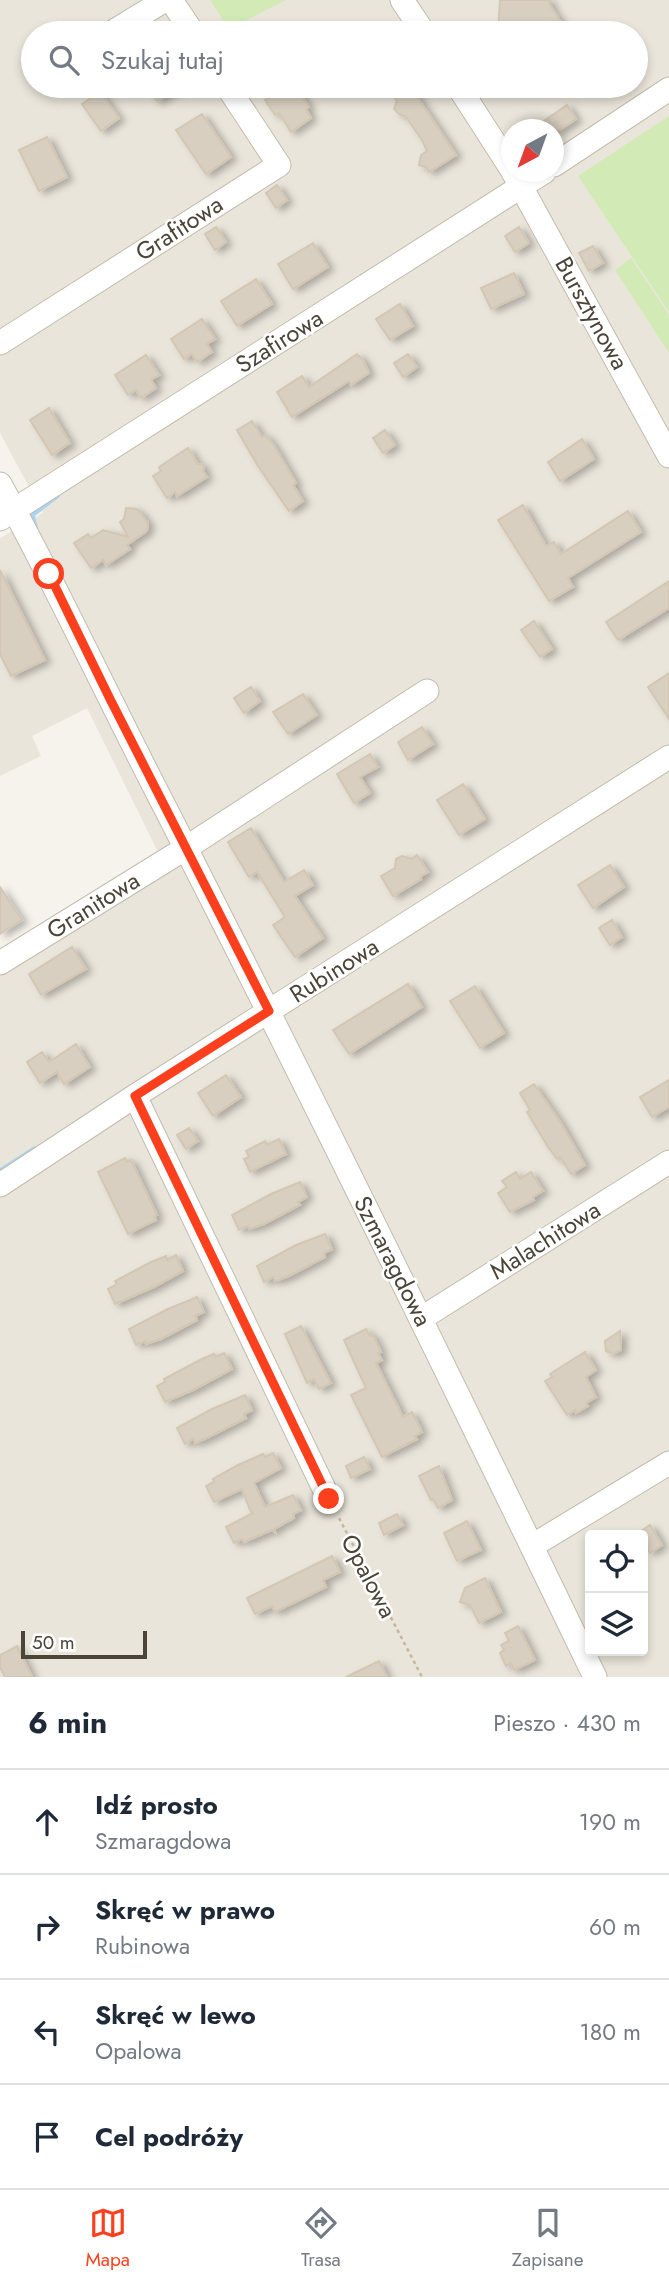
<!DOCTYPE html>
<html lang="pl">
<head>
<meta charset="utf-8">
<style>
  :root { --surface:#fff; --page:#f6f6f7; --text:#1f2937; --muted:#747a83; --line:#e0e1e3; --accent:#fc3f1d }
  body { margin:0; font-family:Jost,sans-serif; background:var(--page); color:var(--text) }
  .controls { position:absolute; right:21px; bottom:21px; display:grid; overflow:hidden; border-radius:7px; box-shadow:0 4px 10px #0003 }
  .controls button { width:63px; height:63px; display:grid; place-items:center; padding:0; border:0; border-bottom:2px solid var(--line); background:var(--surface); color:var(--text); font:35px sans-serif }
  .compass { position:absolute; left:501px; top:119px; width:63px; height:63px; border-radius:50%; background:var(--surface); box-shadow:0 4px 10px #0003; rotate:221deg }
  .scale { position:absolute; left:21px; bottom:18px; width:126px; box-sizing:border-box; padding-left:7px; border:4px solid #4b4439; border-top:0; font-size:19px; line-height:24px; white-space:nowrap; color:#4b4439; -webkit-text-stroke:5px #fff; paint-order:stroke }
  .stop { position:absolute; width:21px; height:21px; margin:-16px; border:5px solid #fc3f1d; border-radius:50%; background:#fff }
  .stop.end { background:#fc3f1d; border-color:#fff; box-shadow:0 2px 7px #0008 }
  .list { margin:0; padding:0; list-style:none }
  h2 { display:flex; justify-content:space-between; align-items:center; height:91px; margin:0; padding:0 28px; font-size:30px }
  h2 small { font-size:23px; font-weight:400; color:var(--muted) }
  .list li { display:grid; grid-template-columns:46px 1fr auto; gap:21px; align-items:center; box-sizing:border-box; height:105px; padding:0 28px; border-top:2px solid var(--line) }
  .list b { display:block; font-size:26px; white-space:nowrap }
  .list p { margin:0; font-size:23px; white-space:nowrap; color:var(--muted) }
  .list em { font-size:23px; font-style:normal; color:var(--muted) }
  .icon { flex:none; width:38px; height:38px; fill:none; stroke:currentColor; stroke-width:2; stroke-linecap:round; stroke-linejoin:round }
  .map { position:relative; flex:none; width:669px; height:1677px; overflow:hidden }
  .search { position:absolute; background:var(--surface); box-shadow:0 4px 10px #0003; left:21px; right:21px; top:21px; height:77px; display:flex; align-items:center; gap:18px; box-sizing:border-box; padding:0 24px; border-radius:38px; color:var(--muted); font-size:26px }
  .sheet { height:511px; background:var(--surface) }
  nav { display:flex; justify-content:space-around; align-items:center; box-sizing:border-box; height:98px; border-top:2px solid var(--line); background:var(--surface); font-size:19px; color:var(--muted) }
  nav a { display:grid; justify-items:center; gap:4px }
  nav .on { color:var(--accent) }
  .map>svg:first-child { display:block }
</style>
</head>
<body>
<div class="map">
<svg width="669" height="1677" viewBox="0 0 669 1677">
  <defs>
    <filter id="shadow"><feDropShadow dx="5.5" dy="3" stdDeviation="3.5" flood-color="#0004"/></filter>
  </defs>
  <rect width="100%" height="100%" fill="#f6f3ec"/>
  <path fill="#eae5da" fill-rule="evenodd" d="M0 0H669V1677H0V950L158 852 87 708 32 736 41 756 0 776V538L43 513 0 433ZM33 33H636V86H33ZM512 130H554V172H512ZM590 1535H643V1651H590Z"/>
  <path fill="#d2eab5" d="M210 0H286L229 29Z
    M669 116V312L578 176Z
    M631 258 669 315V353L615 270Z"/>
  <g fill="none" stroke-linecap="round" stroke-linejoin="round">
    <path stroke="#a9d4f2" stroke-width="5" d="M32 514 36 530
      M32 515 57 496
      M0 1171 34 1149"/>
  </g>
  <path fill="#d8cfc1" stroke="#d3c7b4" stroke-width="2" filter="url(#shadow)" d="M500 0H550V5L564 27 552 33 547 26 519 23 518 33 498 31Z
    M147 86H181L157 101Z
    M287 86H290L295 93 298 90 309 107 306 109 311 118 291 132 279 113 275 115 265 100Z
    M407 86H410L456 155 429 172 426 167 419 165 421 155 427 151 422 140 406 117 399 114 394 109 397 101 393 95Z
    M100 92 119 118 101 131 82 104Z
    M567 105 576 119 560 130H531Z
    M202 114 231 157 206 174 176 130Z
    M47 137 67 177 39 191 19 150Z
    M277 185 287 200 276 208 266 193Z
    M216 227 226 242 215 250 205 234Z
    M519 227 529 243 515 252 505 236Z
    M313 243 328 267 293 289 278 264Z
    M593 246 603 263 589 271 579 253Z
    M514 273 524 294 491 309 481 288Z
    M256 279 272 304 237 326 221 301Z
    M400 304 413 326 390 340 376 319Z
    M202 319 215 339 207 344 212 352 197 362 192 354 184 359 171 339Z
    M357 354 363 360 369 373 351 385 349 381 292 417 277 392 302 376 309 387Z
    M408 354 417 367 403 377 394 363Z
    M146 355 159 375 151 380 156 388 141 398 136 390 128 395 115 375Z
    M49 408 70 443 52 455 30 420Z
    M252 421 262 437 266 435 275 447 296 483 293 485 303 501 289 511 258 466 237 430Z
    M385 430 395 445 383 453 373 438Z
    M582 439 594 459 560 481 548 462Z
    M188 448 198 464 204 465 203 471 207 477 177 496 175 492 167 498 153 476 161 471 159 467Z
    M523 505 546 546 554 542 561 554 628 511 641 532 568 578 573 587 549 601 498 520Z
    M126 508 137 509 145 519 148 523 147 531 127 545 130 549 106 565 103 560 91 568 74 543 88 534 91 538 103 530 128 537 120 522 124 519Z
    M0 570 45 660 11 676 0 654Z
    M669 581V608L618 640 606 622Z
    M534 621 552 649 540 657 521 630Z
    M669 673V719L648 687Z
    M251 687 260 701 244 713 234 698Z
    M303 694 317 715 288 734 273 712Z
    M422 727 433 744 408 760 398 742Z
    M370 754 378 767 360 777 370 793 354 803 337 774Z
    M463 784 485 819 459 835 437 800Z
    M251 828 284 882 304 870 313 885 295 896 323 938 295 957 273 925 285 917 257 872 249 877 228 842Z
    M417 855 428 872 420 877 421 879 393 896 381 876 395 868 396 859 402 856 412 859Z
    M610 865 624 887 593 908 578 885Z
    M0 887 22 920 0 934Z
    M612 920 622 937 610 945 599 928Z
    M72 947 86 969 41 995 29 974Z
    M408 984 422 1007 349 1054 333 1030Z
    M475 986 504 1033 480 1048 450 1001Z
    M76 1044 90 1067 64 1084 57 1072 40 1083 27 1062 42 1052 49 1062Z
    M226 1075 241 1097 213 1116 198 1093Z
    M669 1080V1107L652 1117 640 1097Z
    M534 1084 561 1123 585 1165 571 1174 560 1157 557 1159 548 1147 527 1112 530 1110 520 1093Z
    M189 1128 198 1141 186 1149 177 1135Z
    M279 1139 286 1154 250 1172 244 1159 249 1157 246 1151 265 1141 267 1145Z
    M125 1158 127 1162 131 1160 157 1215 154 1216 156 1220 128 1234 98 1172Z
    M516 1172 520 1179 531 1172 543 1191 533 1197 534 1200 510 1212 498 1193 507 1187 502 1181Z
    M300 1182 307 1197 298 1202 300 1205 264 1224 249 1229 248 1226 239 1230 232 1215 271 1194Z
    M325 1234 332 1249 324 1253 325 1257 289 1276 275 1281 273 1277 264 1282 257 1266 296 1245Z
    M176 1255 183 1271 154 1287 115 1304 108 1289 117 1284 115 1281 151 1262 166 1256 167 1260Z
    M197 1297 204 1312 195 1316 197 1320 161 1339 146 1344 145 1341 136 1345 129 1329 168 1309Z
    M301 1326 331 1383 319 1389 314 1379 307 1383 285 1334Z
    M366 1329 370 1336 373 1335 381 1352 378 1353 382 1360 376 1363 403 1417 412 1412 422 1432 415 1436 417 1439 382 1457 351 1395 366 1388 344 1340Z
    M620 1331 621 1350 613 1354 606 1351 605 1341Z
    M585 1352 596 1370 586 1377 596 1397 586 1403 588 1406 576 1413 575 1410 567 1415 545 1381 552 1377 550 1374Z
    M224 1353 232 1369 193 1390 165 1402 157 1386 165 1382 164 1379 200 1360 214 1354 216 1357Z
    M245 1395 252 1410 244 1414 246 1418 209 1437 195 1443 193 1439 185 1444 177 1428 210 1410Z
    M273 1453 281 1468 254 1483 265 1507 293 1495 301 1510 293 1514 294 1518 274 1529 275 1532 272 1530 244 1542 242 1539 234 1543 226 1527 253 1513 250 1510 242 1489 214 1502 206 1486 214 1482 213 1479 238 1465 263 1454 265 1457Z
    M364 1457 370 1469 351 1478 346 1466Z
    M439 1466 452 1500 438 1508 433 1499 431 1500 419 1476Z
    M397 1514 403 1525 384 1535 379 1523Z
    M467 1521 481 1550 457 1561 444 1533Z
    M650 1525 662 1545 650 1553 643 1541V1535L638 1533Z
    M332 1556 340 1572 323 1580 326 1587 275 1612 272 1606 255 1614 247 1598Z
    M485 1578 501 1612 479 1623 470 1605 460 1602 465 1588Z
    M518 1626 535 1660 514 1670 511 1663 506 1666 500 1653 504 1650 501 1645 509 1641 505 1633Z
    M17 1646 32 1677H5L0 1667V1655Z
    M379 1661 387 1677H346Z"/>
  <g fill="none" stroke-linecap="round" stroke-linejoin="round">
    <g stroke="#c2bbae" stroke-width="25">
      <path id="minor" d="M171 0 193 33
        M402 0 424 33
        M111 33 165 0
        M458 86 512 170
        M554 165 669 89
        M513 172 669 456
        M0 343 279 165 227 86
        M0 484C55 583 103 687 155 788 306 1082 451 1379 595 1677
        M0 519 544 172
        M0 963 186 848 427 691
        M135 1096 329 1499
        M0 1185 135 1096 669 757
        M422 1318 669 1162
        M532 1546 669 1463"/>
    </g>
    <path stroke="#c4b79f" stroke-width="2.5" stroke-dasharray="3.5 3.5" stroke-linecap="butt" d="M339 1518 422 1677"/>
    <use href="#minor" stroke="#fff" stroke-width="23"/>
  </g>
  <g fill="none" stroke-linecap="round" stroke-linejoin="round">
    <path stroke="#fc3f1d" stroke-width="9" d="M49 574 110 699 269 1011 135 1096 329 1499"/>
  </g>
  <g text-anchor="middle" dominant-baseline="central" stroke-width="5" stroke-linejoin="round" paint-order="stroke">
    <g font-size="24" fill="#4b4439" stroke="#fff">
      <text transform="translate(179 228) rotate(-33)">Grafitowa</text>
      <text transform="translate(592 313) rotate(61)">Bursztynowa</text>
      <text transform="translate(279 341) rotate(-32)">Szafirowa</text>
      <text transform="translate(93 905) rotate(-32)">Granitowa</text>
      <text transform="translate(334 970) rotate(-32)">Rubinowa</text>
      <text transform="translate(545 1240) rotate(-32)">Malachitowa</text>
      <text transform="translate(393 1261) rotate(63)">Szmaragdowa</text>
      <text transform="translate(369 1576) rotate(62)">Opalowa</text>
    </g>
  </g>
</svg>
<div class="controls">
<button><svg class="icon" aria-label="locate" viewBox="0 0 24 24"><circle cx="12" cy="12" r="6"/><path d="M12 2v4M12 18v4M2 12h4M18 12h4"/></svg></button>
<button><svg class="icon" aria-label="layers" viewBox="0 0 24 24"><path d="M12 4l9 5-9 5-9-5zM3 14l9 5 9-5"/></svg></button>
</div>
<svg class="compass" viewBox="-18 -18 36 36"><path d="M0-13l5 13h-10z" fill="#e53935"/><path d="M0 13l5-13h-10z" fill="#747a83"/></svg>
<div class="scale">50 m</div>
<div class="stop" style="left:49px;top:574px"></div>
<div class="stop end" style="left:329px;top:1499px"></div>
<div class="search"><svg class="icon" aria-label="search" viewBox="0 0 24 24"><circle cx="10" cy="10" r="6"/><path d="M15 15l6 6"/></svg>Szukaj tutaj</div>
</div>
<section class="sheet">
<h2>6 min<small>Pieszo · 430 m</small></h2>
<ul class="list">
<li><svg class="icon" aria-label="ahead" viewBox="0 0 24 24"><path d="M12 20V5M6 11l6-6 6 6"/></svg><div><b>Idź prosto</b><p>Szmaragdowa</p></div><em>190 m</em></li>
<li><svg class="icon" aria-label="right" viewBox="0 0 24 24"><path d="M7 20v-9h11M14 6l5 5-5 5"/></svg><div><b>Skręć w prawo</b><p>Rubinowa</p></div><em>60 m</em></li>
<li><svg class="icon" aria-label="left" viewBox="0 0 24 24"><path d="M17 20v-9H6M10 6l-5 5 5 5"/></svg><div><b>Skręć w lewo</b><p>Opalowa</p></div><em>180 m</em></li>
<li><svg class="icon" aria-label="arrive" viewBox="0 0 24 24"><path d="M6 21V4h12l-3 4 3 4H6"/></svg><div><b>Cel podróży</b></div></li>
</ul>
</section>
<nav>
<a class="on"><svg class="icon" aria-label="map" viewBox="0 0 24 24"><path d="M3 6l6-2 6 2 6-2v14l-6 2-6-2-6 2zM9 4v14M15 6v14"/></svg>Mapa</a>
<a><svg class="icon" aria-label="directions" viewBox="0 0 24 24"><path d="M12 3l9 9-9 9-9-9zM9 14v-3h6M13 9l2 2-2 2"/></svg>Trasa</a>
<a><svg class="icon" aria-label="saved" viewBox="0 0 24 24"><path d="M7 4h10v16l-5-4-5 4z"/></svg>Zapisane</a>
</nav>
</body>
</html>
